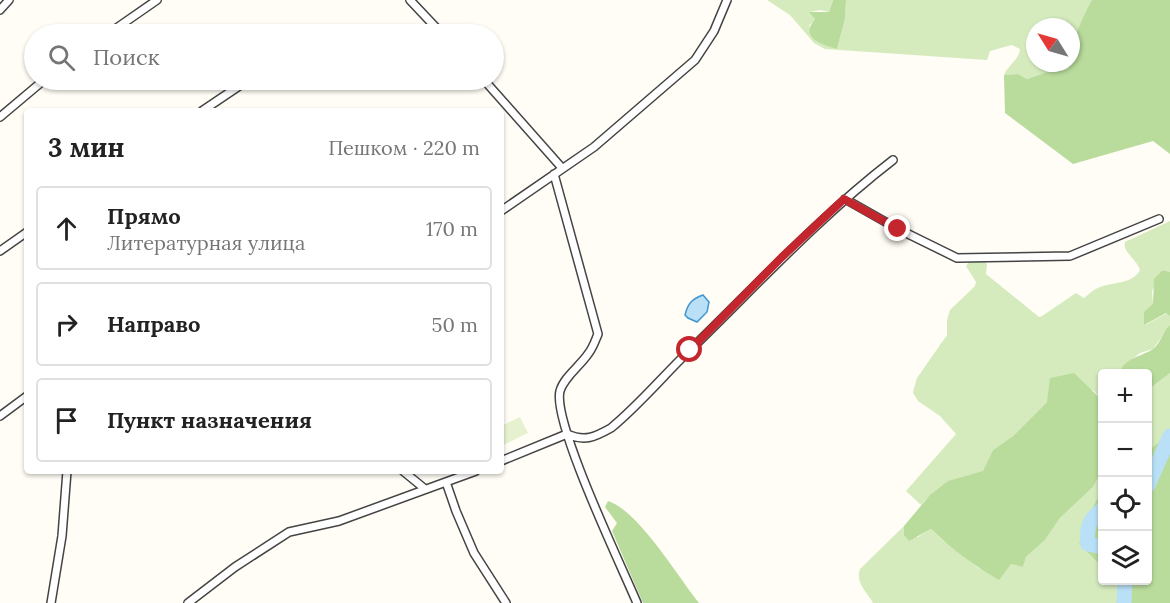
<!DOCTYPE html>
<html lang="ru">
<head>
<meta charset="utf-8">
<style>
  :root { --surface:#fff; --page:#f6f6f6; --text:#222; --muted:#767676; --line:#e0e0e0 }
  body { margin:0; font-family:Lora,serif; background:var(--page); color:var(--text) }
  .controls { position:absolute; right:18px; bottom:18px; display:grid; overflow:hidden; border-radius:6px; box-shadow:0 2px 4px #0004 }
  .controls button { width:54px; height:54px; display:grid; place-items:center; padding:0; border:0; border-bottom:2px solid var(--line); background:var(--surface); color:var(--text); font:30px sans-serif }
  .compass { position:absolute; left:1026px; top:18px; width:54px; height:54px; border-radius:50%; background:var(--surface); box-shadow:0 2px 4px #0004; rotate:307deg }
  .stop { position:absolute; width:18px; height:18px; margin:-14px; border:4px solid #c4262e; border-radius:50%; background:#fff }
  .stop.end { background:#c4262e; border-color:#fff; box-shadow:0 2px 6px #0008 }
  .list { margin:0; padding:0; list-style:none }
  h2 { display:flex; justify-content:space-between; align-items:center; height:78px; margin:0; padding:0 24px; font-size:26px }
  h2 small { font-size:20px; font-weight:400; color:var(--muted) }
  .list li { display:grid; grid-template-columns:39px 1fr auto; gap:18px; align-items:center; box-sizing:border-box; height:84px; margin:0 12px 12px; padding:0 12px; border:2px solid var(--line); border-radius:6px }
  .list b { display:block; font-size:22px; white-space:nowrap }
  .list p { margin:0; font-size:20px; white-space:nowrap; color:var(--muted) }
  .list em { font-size:20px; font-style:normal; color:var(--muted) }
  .icon { flex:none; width:33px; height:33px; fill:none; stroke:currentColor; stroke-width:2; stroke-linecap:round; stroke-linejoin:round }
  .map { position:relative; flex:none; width:1170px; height:603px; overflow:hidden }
  .search { position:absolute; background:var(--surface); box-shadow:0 2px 4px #0004; left:24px; top:24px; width:480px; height:66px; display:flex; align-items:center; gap:15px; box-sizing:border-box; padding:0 21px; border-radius:33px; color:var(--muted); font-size:22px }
  .panel { position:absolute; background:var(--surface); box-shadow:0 2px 4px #0004; left:24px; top:108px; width:480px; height:366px; border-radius:6px }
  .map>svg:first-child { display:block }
</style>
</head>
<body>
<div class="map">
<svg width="1170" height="603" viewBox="0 0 1170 603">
  <rect width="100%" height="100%" fill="#fffdf5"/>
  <path fill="#d5ebbd" d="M767 0H833L829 12 820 10 810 12 815 19 809 26 837 49 845 19 846 0H1092L1071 50V27H1035V63H1069V68L1063 71 1053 70 1027 79 1018 74 1004 75C1008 65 1019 60 1020 49L1012 45 990 51 987 60 825 49 814 43 790 15Z
    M1170 221V272L1163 270 1152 291 1153 304 1145 325 1167 313 1170 316V325L1153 349 1140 353 1121 368 1119 373 1102 374V400L1093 390 1047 402 1013 436 993 450 983 472C957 477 938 485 921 505L906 491 956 434 940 416 918 401 913 393 914 388 917 378 947 335V320L950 310 975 286 976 282 966 266 969 262 983 261 987 264 986 274 1039 317 1042 316 1076 293 1084 298C1089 294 1094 289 1100 287 1113 282 1133 284 1140 270 1136 258 1122 252 1125 242Z
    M1170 373V440L1160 441 1148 451V390Z
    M1102 471V491L1089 513 1079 544 1102 567V580L1117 581 1121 585 1116 603H873C867 592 855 583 860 569L904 526V535L918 537 931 529 941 539 980 569 1011 564 1023 567 1026 557 1045 540 1060 518 1093 487Z"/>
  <path fill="#b9dc9c" d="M833 0H846L845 19 837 49C821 44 799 38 815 19L809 12H829Z
    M1092 0H1170V154L1153 141 1073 164 1005 113 1004 75 1018 74 1027 79 1053 70 1063 71 1069 68C1069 48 1081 20 1092 0Z
    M1163 270 1170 272V316L1166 313 1144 325V312L1153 304 1154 279Z
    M1170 325V373L1148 390V374L1119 373C1124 358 1143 356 1153 349 1161 343 1163 331 1170 325Z
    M1074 373 1102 400V471L1093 487 1060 518 1045 540 1026 557 1023 567 1011 564 999 580C975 566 951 549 931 529L909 541 904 535V526L930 495 948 481 983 471 993 450 1013 436 1047 402 1050 378Z
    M1170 440V603H1116L1121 585 1117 581 1148 580V451L1160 441Z
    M1102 491V567L1079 544 1089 513Z
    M608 501C638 510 678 577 699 603H643L612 531 617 523 605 507Z"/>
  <path fill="#e6f2cf" d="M520 417 528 433 501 446V426Z"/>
  <path fill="#b9e0f7" stroke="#3f96cf" stroke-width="1.5" d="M703 295 709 302 707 312 697 322 688 318 685 315C688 303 692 299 703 295Z"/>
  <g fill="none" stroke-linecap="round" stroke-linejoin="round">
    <path stroke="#b9e0f7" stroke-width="15" d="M1148 485 1170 436
      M1102 510C1089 519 1086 528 1088 544L1102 547
      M1124 603 1125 580"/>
    <g stroke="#444" stroke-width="10">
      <path id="minor" d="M410 0 442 34
        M0 10 9 0
        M108 34 157 0
        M484 80 562 168
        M202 111 248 80
        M0 117 44 80
        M554 174 598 334C595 341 593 348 588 354 580 366 564 377 560 391 552 422 622 567 637 603
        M845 199 898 229 957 258 1070 256 1159 219
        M501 211 594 147 695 60 714 31 727 0
        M0 251 27 232
        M0 416 27 396
        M501 461 567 434C585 442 595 437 611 428 639 405 663 376 689 351 756 286 819 217 893 160
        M403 471 425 489
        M446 482 456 511 474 553 506 603
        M51 603 62 536 67 471
        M188 603 235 567 289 532 339 521 476 471"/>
    </g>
    <use href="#minor" stroke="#fff" stroke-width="7"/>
  </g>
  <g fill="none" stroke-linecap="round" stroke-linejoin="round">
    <path stroke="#c4262e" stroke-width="8" d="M690 350 782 257 844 199 898 229"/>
  </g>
</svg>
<div class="controls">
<button>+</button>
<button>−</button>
<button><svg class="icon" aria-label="locate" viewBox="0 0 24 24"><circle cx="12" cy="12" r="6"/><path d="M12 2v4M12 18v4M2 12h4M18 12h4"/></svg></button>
<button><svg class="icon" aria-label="layers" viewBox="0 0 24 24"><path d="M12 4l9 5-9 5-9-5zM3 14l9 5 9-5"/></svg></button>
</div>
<svg class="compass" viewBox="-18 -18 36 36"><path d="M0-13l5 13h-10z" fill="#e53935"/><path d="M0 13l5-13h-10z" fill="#767676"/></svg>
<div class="stop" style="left:690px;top:350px"></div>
<div class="stop end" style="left:898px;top:229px"></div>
<div class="search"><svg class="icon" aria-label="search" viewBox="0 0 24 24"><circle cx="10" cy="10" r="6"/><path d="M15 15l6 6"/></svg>Поиск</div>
<section class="panel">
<h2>3 мин<small>Пешком · 220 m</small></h2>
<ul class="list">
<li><svg class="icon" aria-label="ahead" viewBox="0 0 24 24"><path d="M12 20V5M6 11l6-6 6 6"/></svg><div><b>Прямо</b><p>Литературная улица</p></div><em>170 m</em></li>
<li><svg class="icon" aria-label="right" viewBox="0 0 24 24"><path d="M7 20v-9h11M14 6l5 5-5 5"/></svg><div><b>Направо</b></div><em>50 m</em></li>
<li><svg class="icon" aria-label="arrive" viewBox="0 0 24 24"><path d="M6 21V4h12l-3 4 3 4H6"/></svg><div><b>Пункт назначения</b></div></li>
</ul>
</section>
</div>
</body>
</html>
